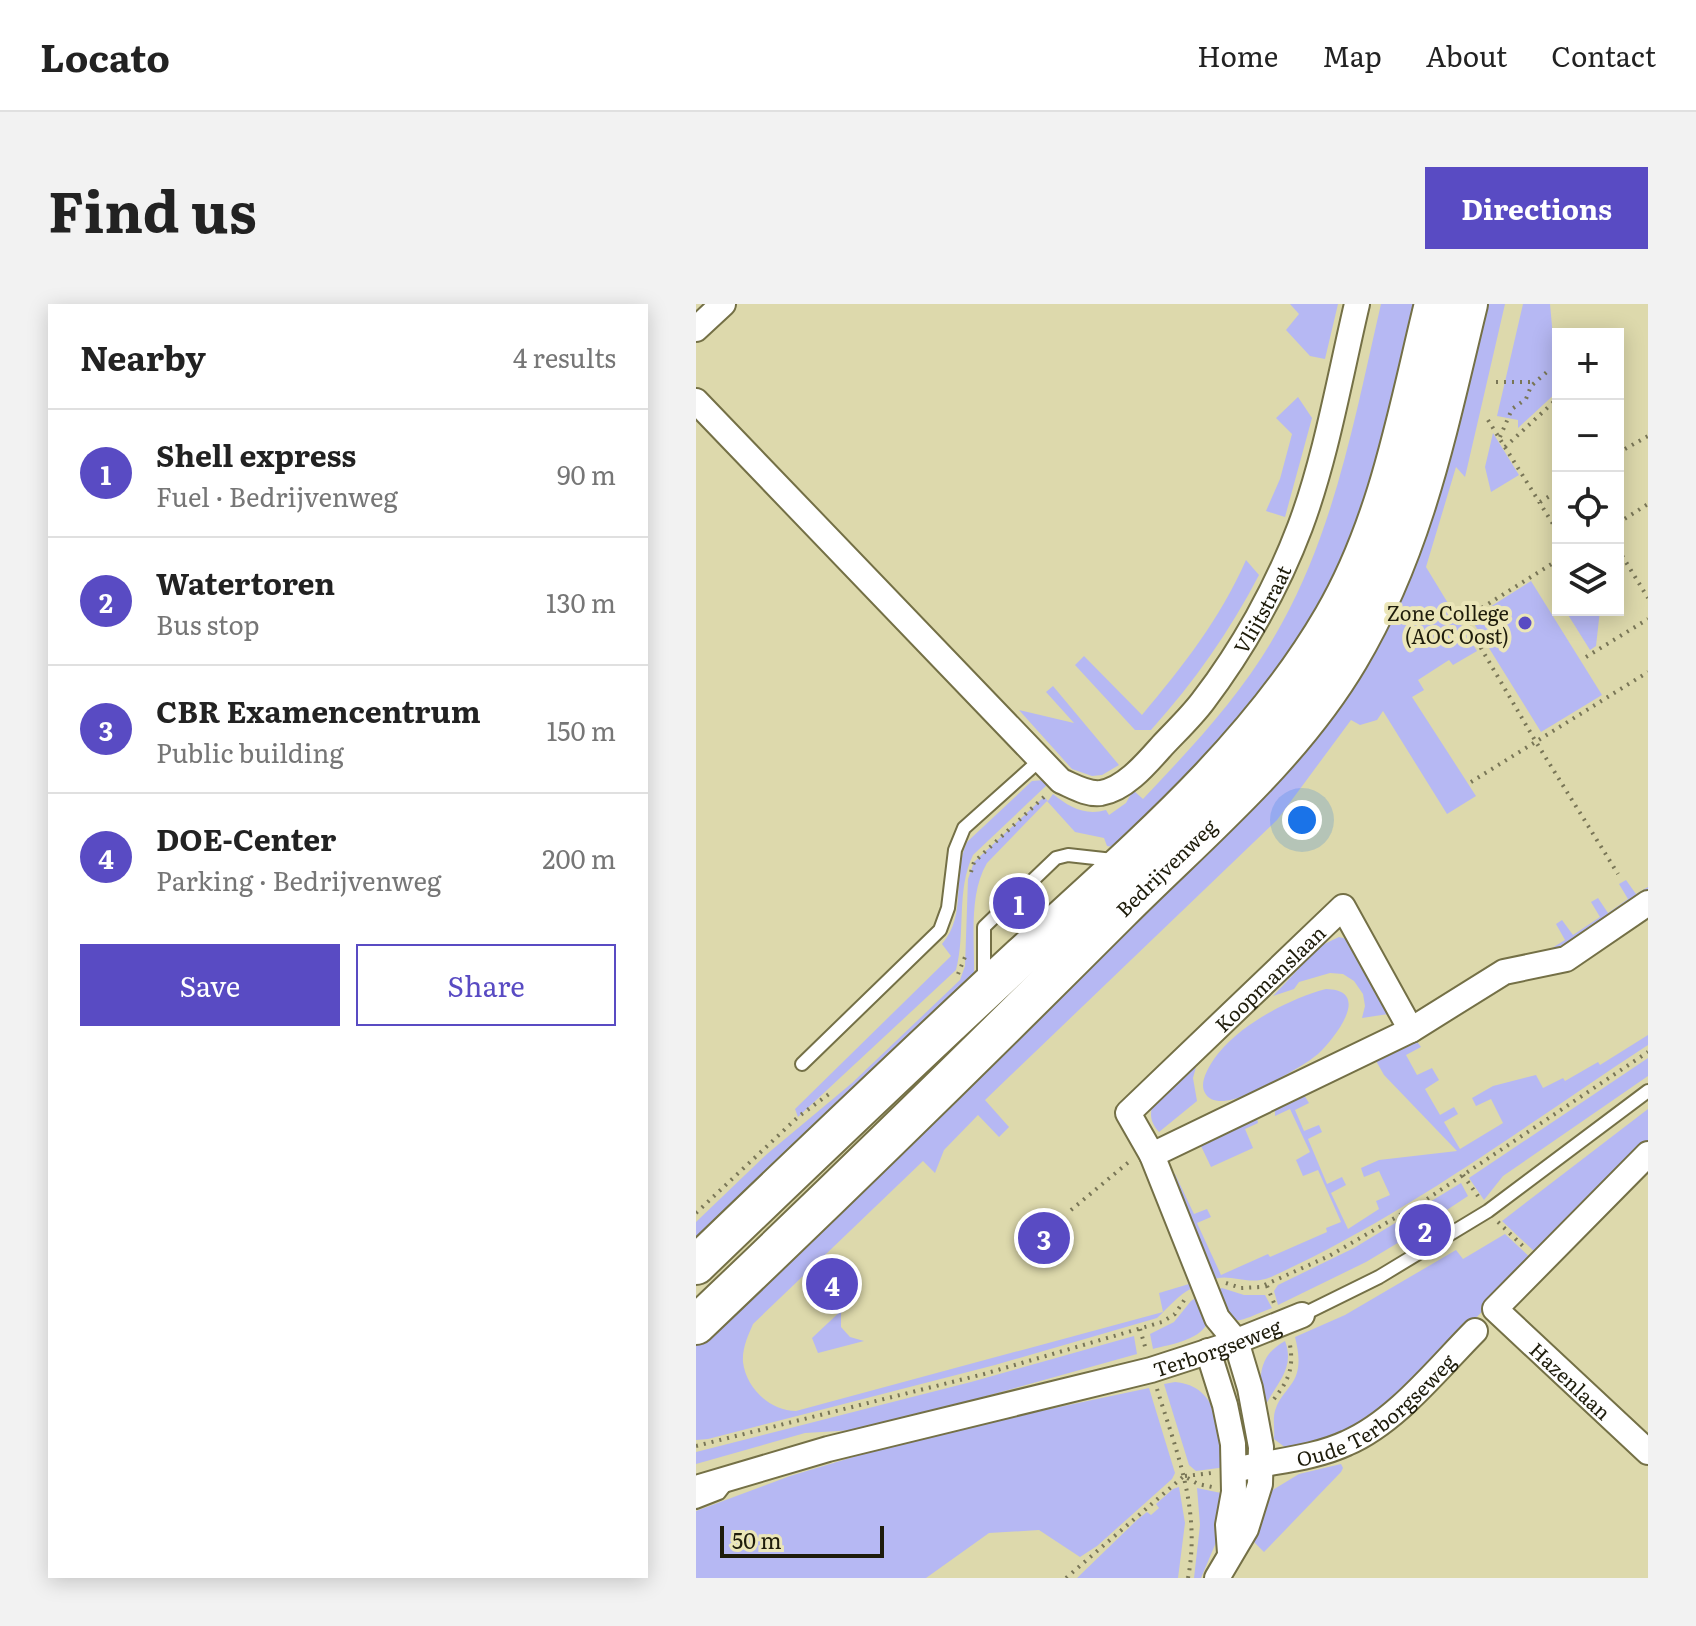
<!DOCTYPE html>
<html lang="en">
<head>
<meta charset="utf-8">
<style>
  :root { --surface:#fff; --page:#f2f2f2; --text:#222; --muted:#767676; --line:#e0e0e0; --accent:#594bc3 }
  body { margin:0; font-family:Literata,serif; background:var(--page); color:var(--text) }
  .controls { position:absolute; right:24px; top:24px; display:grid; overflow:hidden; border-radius:0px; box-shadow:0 4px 20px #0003 }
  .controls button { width:72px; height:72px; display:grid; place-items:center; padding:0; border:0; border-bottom:2px solid var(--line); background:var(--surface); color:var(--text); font:40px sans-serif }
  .scale { position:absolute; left:24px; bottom:20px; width:164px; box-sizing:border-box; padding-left:8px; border:4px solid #1e1c0b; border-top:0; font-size:22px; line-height:28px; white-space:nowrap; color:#1e1c0b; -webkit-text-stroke:6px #ebe6b8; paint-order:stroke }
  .you { position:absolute; left:606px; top:516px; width:28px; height:28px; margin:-20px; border:6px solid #fff; border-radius:50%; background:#1a73e8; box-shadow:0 0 0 12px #1a73e833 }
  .badge { display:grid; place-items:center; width:52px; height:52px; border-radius:50%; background:var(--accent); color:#fff; font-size:26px; font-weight:700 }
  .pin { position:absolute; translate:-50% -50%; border:4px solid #fff; box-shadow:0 2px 8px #0006 }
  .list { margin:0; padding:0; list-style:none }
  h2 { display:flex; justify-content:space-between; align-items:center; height:104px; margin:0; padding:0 32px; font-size:34px }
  h2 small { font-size:26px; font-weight:400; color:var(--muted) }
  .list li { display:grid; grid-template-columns:52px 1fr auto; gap:24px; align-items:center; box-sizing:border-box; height:128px; padding:0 32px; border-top:2px solid var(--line) }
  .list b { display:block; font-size:30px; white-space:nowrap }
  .list p { margin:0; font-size:26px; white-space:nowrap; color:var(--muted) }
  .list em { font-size:26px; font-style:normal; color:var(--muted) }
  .actions { display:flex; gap:16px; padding:24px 32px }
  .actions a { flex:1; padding:18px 0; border:2px solid var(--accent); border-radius:0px; text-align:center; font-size:28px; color:var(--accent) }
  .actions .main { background:var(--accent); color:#fff }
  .icon { flex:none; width:44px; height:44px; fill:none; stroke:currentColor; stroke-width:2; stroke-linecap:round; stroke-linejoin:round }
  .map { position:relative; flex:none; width:952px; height:1274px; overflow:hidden; border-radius:0px }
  header { display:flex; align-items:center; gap:48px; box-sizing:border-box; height:112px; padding:0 40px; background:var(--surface); border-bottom:2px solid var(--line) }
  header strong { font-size:38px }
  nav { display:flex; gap:44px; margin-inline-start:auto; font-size:28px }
  .intro { display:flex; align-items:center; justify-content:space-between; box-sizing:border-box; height:192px; padding:0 48px }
  h1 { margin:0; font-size:56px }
  .button { padding:20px 36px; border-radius:0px; background:var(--accent); color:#fff; font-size:28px; font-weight:700 }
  main { display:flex; gap:48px; padding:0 48px }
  aside { flex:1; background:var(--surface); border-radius:0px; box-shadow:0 4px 20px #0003 }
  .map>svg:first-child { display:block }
</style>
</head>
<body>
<header>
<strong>Locato</strong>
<nav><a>Home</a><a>Map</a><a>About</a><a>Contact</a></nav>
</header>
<div class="intro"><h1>Find us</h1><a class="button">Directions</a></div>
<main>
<aside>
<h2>Nearby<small>4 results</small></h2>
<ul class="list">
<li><span class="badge">1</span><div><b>Shell express</b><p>Fuel · Bedrijvenweg</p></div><em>90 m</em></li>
<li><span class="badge">2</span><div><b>Watertoren</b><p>Bus stop</p></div><em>130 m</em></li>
<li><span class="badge">3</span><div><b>CBR Examencentrum</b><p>Public building</p></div><em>150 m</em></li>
<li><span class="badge">4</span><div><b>DOE-Center</b><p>Parking · Bedrijvenweg</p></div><em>200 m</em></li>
</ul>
<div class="actions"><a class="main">Save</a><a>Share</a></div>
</aside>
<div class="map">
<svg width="952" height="1274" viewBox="0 0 952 1274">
  <rect width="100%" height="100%" fill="#ddd9ac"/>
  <path fill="#b6b8f3" d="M594 0H642L629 55 614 52 590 26 603 10Z
    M685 0H725L684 169 610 336 479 491 417 543 411 542 408 534 379 528 351 497 291 559C272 591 279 638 278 673L0 933V918L71 850 156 779 264 676 269 662 272 575 278 558 348 493 352 497 357 490C373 503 389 512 410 506L413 511 430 499 437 486 447 495C499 440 550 386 586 319 640 221 660 108 685 0Z
    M784 0H809L769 173 760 163 730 263 781 347 757 361 753 356 722 376 728 386 716 393 780 492 751 510 687 407 681 416 664 421 655 416 581 516 289 796 313 823 303 833 282 811 248 846 239 869 227 857 57 1020C52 1032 46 1044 47 1058 50 1084 74 1107 100 1107L467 1008 463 989 493 980 496 984C482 991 472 1004 461 1014L299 1061 12 1135 0 1136V1037L570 479Z
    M827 0H854L862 87 822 124V116L801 112Z
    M602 93 616 114 589 213 570 207 584 175 596 130 580 114Z
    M797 129 823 171 795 188 789 163Z
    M550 256 563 271C534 327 498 378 455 426H439L379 361 388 352 446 411C487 362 524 315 550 256Z
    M835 277 906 391 845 428 775 315Z
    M869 306H904L900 342 894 346Z
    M357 382 423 461 406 471 396 472 376 465 323 406 378 419 350 388Z
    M348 476 352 480 277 551C260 586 270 629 260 666L102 813 99 805 255 652 246 640C272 610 255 572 271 538L336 477Z
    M930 576 940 590 952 583V589L859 650 840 654 869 636 860 620 866 616 877 631 904 613 895 598 902 594 912 609 932 595 923 580Z
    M643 633 651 635 699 709 666 714 669 702 667 690 658 677 647 670 634 669 603 678 598 685 577 692 624 642Z
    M630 685C677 686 639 734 622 750 611 759 598 766 586 773 571 782 521 811 509 789 503 779 512 764 518 755 541 722 592 695 630 685Z
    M952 731V741C828 822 710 912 575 973 551 983 534 968 516 976L474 873 479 870 498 910 511 905 515 913 501 919 525 971 572 950 574 953 631 928 630 924 645 918 622 866 607 872 600 856 614 848 594 805 579 812V805L608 791 613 799 599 806 608 827 623 821 626 828 612 835 631 880 646 873 650 881 635 889 652 925 683 905 680 897 694 891 683 867 668 873 665 864 683 856 761 847 688 771 679 755 720 736 725 743 710 751 721 771 736 764 743 776 729 785 744 811 758 803 762 810 748 818 764 845 807 819 795 795 780 802 776 794 797 782 840 771 847 784 867 774 869 777 902 758 904 761Z
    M952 754V772L807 872 788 896 773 874Z
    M497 761 500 763 497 774 501 797 463 828C438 801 478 779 497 761Z
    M952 805V838L842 951 806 917Z
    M561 814 562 819 549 825 557 844 515 863 505 842 507 837Z
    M765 879 772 892 725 923V925L670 958 582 1001 578 987 582 981 658 944Z
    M809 930 837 956 687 1108 665 1124 594 1147 578 1135C579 1125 576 1113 580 1104 583 1095 589 1089 594 1082 606 1068 603 1049 599 1033L649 1011 760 946 767 955Z
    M526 984 548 991H569L576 1004C537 1019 537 1027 520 986Z
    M501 993 511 1020C501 1037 475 1040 457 1045L454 1030 478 1018 495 997Z
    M149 1003 145 1009V1023L154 1033 168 1037 122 1049 116 1034Z
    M438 1032 441 1050 186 1121 158 1126 109 1129 0 1160V1148L275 1078Z
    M589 1037C600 1066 578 1081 568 1105 563 1076 560 1053 589 1037Z
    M479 1078C524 1082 523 1128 530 1163L500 1167 493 1161 468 1080Z
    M453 1084 479 1169 476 1175 401 1242 384 1253 343 1226 293 1229 230 1274H0V1207L94 1172 164 1151 330 1110Z
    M645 1160 647 1164 645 1168 568 1248 558 1238 575 1187 603 1170Z
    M483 1183 489 1219 482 1274H381L442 1215 451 1208 455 1211 463 1204 460 1200 477 1185Z
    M501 1184 530 1190 521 1236 505 1274H498L504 1221Z"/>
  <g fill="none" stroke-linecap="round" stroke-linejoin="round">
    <g stroke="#747046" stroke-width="16">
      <path id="lane" d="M288 675V623L360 554 372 551 417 556
        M106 760 244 626 252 604 259 546 268 524 344 456
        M606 1011 683 973 792 907 952 787
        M0 1198 23 1189 30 1180"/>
    </g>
    <g stroke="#747046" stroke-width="28">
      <g id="street">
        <path d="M0 25 27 0"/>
        <path id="s1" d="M0 97 365 477C377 482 391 491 405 489 429 485 450 460 466 442 480 427 495 413 507 397 546 346 581 284 604 223 630 154 644 72 661 0"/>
        <path id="s2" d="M952 850 799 1005 952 1148"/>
        <path id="s3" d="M456 851 432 809 647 603 715 726"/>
        <path d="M512 1047 529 1101 537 1140 538 1188 532 1221 534 1249"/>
        <path id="s4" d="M538 1166C575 1157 617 1155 651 1139 700 1118 742 1064 779 1027"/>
        <path id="s5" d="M0 1184 132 1145 455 1066 526 1043 606 1011"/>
        <path d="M521 1274 550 1225 564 1180 565 1143 554 1084 540 1037 521 1014 456 851 715 726 808 668 870 655 952 599"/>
      </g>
    </g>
    <g stroke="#747046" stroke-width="42">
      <g id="primary">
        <path d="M0 961C108 857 216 754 326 652 439 548 559 448 637 314 693 218 712 106 738 0"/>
        <path id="s6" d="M0 1021C143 885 284 747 424 607 504 527 595 452 653 354 719 243 742 123 772 0"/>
      </g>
    </g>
    <path stroke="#797657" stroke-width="4" stroke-dasharray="2 6" stroke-linecap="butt" d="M800 78H837
      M792 116 862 228
      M804 133 816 105 830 95 835 82 852 67
      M809 143 862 94
      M922 149 952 132
      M844 198 862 187
      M922 219 952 200
      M922 245 952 294
      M862 256 768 315 840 438 922 570
      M890 353 952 315
      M775 478 952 368
      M275 568 278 558 349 492
      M262 670 269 653
      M767 871 784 895
      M375 906 434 857
      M0 909 102 813 133 790
      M802 918 830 945
      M530 979 545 984 564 983 633 952 728 897 952 748
      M571 982 578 999
      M444 1025 450 1046
      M461 1085C481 1149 505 1206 492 1274
      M578 1095C592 1077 598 1065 594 1041
      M0 1142 288 1070 466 1018 479 1010 489 995
      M489 1172 516 1169
      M370 1274 488 1172 502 1180 516 1183"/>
    <use href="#lane" stroke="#fff" stroke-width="12"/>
    <use href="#street" stroke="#fff" stroke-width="24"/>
    <use href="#primary" stroke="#fff" stroke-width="38"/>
  </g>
  <circle fill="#594bc3" stroke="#ebe6b8" stroke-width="3" cx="829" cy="319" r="8"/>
  <g text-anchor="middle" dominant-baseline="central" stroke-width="8" stroke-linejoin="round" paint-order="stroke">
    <g font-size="20" fill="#1e1c0b" stroke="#ebe6b8">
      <text stroke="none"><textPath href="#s1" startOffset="818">Vlijtstraat</textPath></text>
      <text stroke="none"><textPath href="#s6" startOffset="656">Bedrijvenweg</textPath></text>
      <text stroke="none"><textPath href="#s3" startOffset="244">Koopmanslaan</textPath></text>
      <text stroke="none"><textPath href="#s5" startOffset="540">Terborgseweg</textPath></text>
      <text stroke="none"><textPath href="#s2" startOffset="322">Hazenlaan</textPath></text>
      <text stroke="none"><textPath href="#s4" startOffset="158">Oude Terborgseweg</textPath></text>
    </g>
    <g font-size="20" fill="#1e1c0b" stroke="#ebe6b8" text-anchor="end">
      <text x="813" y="308">Zone College<tspan x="813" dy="23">(AOC Oost)</tspan></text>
    </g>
  </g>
</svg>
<div class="controls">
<button>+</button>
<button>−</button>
<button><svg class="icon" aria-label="locate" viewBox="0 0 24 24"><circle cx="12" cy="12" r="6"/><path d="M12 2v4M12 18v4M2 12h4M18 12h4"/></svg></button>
<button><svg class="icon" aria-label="layers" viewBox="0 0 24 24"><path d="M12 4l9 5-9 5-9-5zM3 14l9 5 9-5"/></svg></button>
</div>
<div class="scale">50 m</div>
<div class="you"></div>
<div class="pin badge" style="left:323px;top:599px">1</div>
<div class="pin badge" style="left:729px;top:926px">2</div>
<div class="pin badge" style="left:348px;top:934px">3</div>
<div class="pin badge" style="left:136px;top:980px">4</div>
</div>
</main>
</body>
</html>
